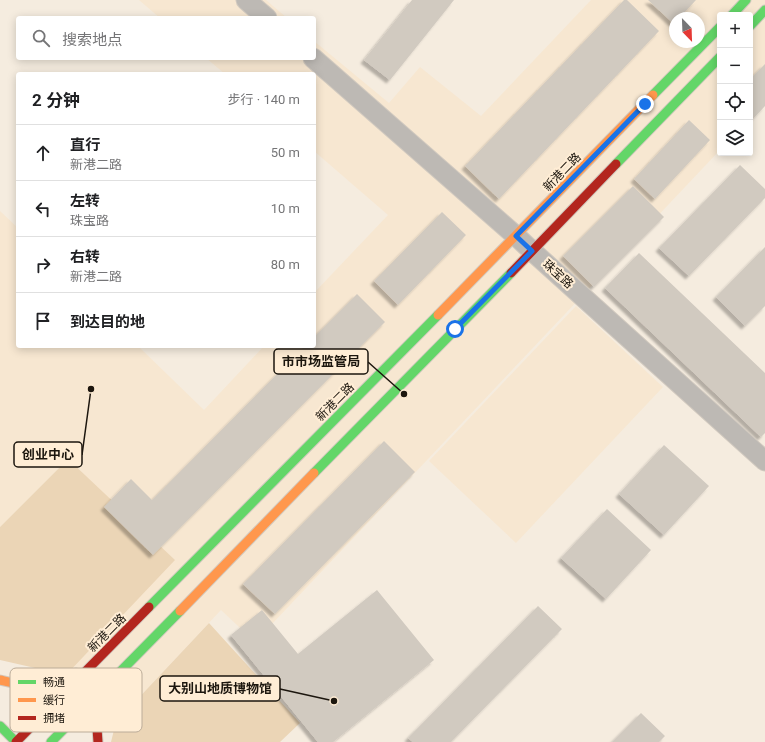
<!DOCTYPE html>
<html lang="zh">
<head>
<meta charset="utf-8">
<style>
  :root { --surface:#fff; --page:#f2f2f2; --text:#202124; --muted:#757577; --line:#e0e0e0 }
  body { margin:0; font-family:Roboto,"Noto Sans SC",sans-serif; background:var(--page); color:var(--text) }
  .controls { position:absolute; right:12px; top:12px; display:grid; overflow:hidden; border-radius:4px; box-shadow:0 2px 10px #0003 }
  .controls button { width:36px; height:36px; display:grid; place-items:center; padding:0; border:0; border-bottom:1px solid var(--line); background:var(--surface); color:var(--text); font:20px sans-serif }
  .compass { position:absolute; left:669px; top:12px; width:36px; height:36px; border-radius:50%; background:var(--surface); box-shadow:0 2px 10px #0003; rotate:157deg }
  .stop { position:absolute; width:12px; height:12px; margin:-9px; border:3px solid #1a73e8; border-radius:50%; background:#fff }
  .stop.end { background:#1a73e8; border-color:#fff; box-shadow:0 1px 4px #0008 }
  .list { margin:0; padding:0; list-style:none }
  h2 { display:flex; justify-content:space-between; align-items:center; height:52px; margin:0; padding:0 16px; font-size:17px }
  h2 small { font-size:13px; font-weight:400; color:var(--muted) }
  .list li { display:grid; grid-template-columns:26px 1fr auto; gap:12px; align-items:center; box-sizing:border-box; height:56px; padding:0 16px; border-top:1px solid var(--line) }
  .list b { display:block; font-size:15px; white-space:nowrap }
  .list p { margin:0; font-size:13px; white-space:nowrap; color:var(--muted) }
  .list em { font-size:13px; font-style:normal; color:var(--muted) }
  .icon { flex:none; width:22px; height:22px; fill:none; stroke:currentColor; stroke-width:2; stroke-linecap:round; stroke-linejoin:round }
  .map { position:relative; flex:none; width:765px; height:742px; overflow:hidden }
  .search { position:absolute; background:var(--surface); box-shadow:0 2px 10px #0003; left:16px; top:16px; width:300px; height:44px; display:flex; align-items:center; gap:10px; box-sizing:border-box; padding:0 14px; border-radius:4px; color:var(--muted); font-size:15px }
  .panel { position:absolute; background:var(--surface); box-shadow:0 2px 10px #0003; left:16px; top:72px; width:300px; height:276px; border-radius:4px }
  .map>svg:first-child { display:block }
</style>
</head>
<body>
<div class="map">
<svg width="765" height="742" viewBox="0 0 765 742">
  <defs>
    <filter id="shadow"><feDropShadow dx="-3.5" dy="3.5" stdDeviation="1" flood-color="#0004"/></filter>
  </defs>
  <rect width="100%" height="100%" fill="#f5ecdf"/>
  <path fill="#f7e7d1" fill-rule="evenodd" d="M139 0H266L287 18H160Z
    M591 0H765V102L750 118V15H720V150L255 642 221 610 116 722 66 675 68 459 0 527V211L18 228V346H138L204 410 264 346H314V293L388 215 314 151V74H225L206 58H314V41L389 103 420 67 481 116ZM675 18H699V42H675Z
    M576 306 663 387 516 543 429 461Z"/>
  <path fill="#ebd5b6" d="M68 459 175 560 66 675 0 660V527Z
    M209 623 300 723 280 742H111L116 722Z"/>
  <path fill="#d1cac0" filter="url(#shadow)" d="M412 0H454L390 80 364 60Z
    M624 0H627L659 31 499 199 465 166Z
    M648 0H696L679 18H675V22L674 24Z
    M765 64V106L750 122V79Z
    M689 120 710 140 655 199 634 179Z
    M740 165 765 189V198L689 276 659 248Z
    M633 186 664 217 594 287 563 256Z
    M442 212 466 235 398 305 374 281Z
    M765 247V306L745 326 716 297Z
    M639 253 765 373V433L761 437 605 288Z
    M357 294 385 322 153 555 104 507 131 479 152 500 305 346H314V337Z
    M384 441 415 472 275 614 243 584Z
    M664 445 709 486 664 535 619 494Z
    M607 509 651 550 606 599 561 558Z
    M377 590 434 660 333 742H318L231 635 262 610 298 654Z
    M538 606 562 629 451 742H413L408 738Z
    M641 713 665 736 659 742H612Z"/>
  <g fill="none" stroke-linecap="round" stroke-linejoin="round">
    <g stroke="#d1c9bf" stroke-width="21">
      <path id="street" d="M246 0 267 18
        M313 58 516 236 532 251 765 461"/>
    </g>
    <g stroke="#d1c9bf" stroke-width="11">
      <path id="fast" d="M732 15 746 0
        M750 26 765 10
        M653 95 720 27
        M616 164 720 57
        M314 473 511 273
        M149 607 438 315
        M0 726 16 742
        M51 742 180 611"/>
    </g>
    <g stroke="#d1c9bf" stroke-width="11">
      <path id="slow" d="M438 315 653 95
        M180 611 314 473
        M0 680C21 685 46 692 66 681 69 679 73 676 76 673"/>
    </g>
    <g stroke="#d1c9bf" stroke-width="11">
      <path id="jam" d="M511 273 616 164
        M16 742 149 607
        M98 742 97 728 104 702 112 686"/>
    </g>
    <use href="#street" stroke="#bdb9b4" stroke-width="19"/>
    <use href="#fast" stroke="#63d668" stroke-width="9"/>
    <use href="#slow" stroke="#ff974d" stroke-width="9"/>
    <use href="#jam" stroke="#b3261e" stroke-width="9"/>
  </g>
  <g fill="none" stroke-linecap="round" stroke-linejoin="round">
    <path stroke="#1a73e8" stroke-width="5" d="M455 329 532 251 516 236 645 104"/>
  </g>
  <g text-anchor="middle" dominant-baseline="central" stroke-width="4" stroke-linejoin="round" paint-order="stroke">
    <g font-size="12" fill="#1c160e" stroke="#ffedd5">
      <text transform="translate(562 172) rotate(-46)">新港二路</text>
      <text transform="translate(558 274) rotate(42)">珠宝路</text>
      <text transform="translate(335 402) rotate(-45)">新港二路</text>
      <text transform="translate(107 633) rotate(-45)">新港二路</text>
    </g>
  </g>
  <rect x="10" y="668" width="132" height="64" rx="6" fill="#ffedd5" stroke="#bbac99" stroke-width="1"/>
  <rect x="18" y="680" width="18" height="4" fill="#63d668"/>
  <rect x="18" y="698" width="18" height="4" fill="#ff974d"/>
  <rect x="18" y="716" width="18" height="4" fill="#b3261e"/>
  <g font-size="11" fill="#1c160e">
    <text x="43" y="686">畅通</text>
    <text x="43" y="704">缓行</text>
    <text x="43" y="722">拥堵</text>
  </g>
  <path fill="none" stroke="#1c160e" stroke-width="1.5" d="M404 394L368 362M91 389L82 455M334 701L280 689"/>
  <g fill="#1c160e" stroke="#ffedd5" stroke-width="1.5">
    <circle cx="404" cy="394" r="4"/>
    <circle cx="91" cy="389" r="4"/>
    <circle cx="334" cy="701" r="4"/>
  </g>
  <g fill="#ffedd5" stroke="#1c160e" stroke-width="1.5">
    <rect x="274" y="349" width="94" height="25" rx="4"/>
    <rect x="14" y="442" width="68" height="25" rx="4"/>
    <rect x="160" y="676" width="120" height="25" rx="4"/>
  </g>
  <g font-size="13" text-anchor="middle" font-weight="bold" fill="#1c160e">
    <text x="321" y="366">市市场监管局</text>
    <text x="48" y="459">创业中心</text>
    <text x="220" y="693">大别山地质博物馆</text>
  </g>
</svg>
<div class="controls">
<button>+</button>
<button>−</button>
<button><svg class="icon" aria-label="locate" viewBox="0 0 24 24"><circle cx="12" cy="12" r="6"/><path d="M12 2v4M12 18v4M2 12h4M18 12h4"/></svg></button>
<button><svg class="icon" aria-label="layers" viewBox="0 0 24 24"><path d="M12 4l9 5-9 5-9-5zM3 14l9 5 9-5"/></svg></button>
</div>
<svg class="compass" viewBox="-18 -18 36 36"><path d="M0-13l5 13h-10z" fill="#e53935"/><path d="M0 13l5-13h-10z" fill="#757577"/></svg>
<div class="stop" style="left:455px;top:329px"></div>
<div class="stop end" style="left:645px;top:104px"></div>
<div class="search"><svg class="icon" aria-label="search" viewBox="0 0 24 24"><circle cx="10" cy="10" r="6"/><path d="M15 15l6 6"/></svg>搜索地点</div>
<section class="panel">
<h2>2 分钟<small>步行 · 140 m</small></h2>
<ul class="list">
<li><svg class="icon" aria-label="ahead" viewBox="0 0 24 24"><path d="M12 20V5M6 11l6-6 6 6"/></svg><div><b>直行</b><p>新港二路</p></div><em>50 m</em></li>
<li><svg class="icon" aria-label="left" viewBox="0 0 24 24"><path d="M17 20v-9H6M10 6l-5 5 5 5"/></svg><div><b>左转</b><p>珠宝路</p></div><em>10 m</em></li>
<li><svg class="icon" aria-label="right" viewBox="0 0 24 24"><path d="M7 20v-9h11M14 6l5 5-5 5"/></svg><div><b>右转</b><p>新港二路</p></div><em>80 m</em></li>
<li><svg class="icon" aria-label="arrive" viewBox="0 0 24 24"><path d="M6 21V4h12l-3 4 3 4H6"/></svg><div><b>到达目的地</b></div></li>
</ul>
</section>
</div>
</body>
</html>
